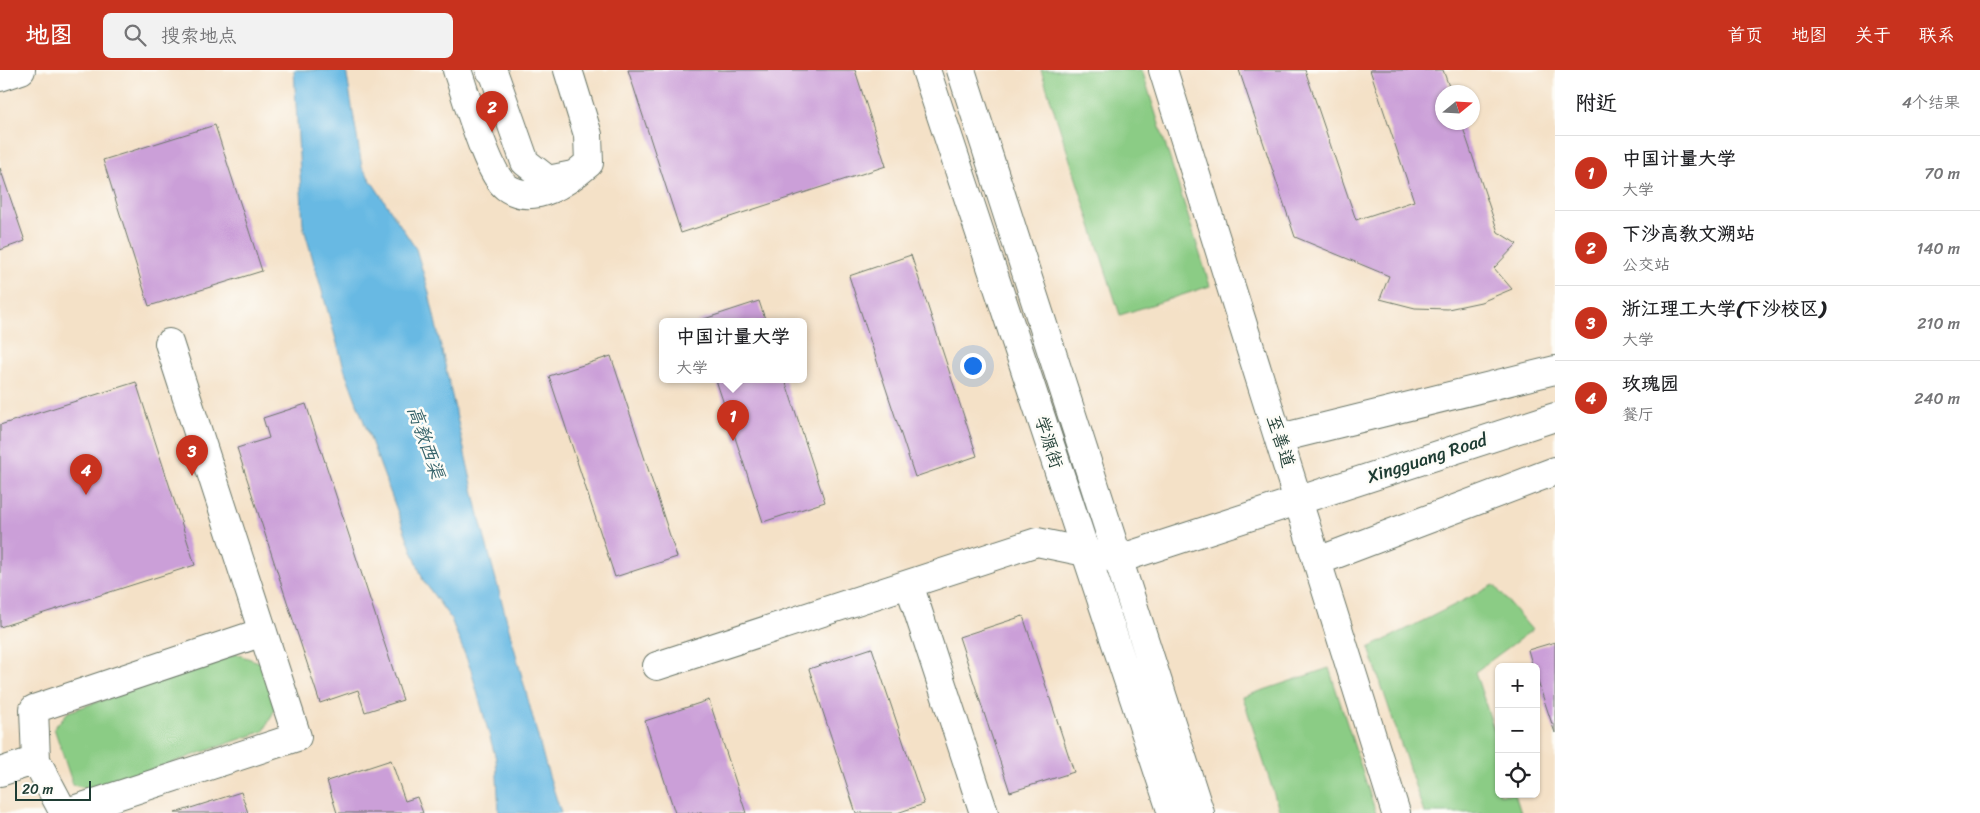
<!DOCTYPE html>
<html lang="zh">
<head>
<meta charset="utf-8">
<style>
  :root { --surface:#fff; --page:#f2f2f2; --text:#202124; --muted:#757577; --line:#e0e0e0; --accent:#c8321e }
  body { margin:0; font-family:Sriracha,"LXGW WenKai TC",sans-serif; background:var(--page); color:var(--text) }
  .controls { position:absolute; right:15px; bottom:15px; display:grid; overflow:hidden; border-radius:8px; box-shadow:0 1px 4px #0004 }
  .controls button { width:45px; height:45px; display:grid; place-items:center; padding:0; border:0; border-bottom:1px solid var(--line); background:var(--surface); color:var(--text); font:25px sans-serif }
  .compass { position:absolute; left:1435px; top:15px; width:45px; height:45px; border-radius:50%; background:var(--surface); box-shadow:0 1px 4px #0004; rotate:72deg }
  .scale { position:absolute; left:15px; bottom:12px; width:76px; box-sizing:border-box; padding-left:5px; border:2px solid #1f3d34; border-top:0; font-size:14px; line-height:18px; white-space:nowrap; color:#1f3d34; -webkit-text-stroke:4px #fdfcf7; paint-order:stroke }
  .you { position:absolute; left:972px; top:295px; width:18px; height:18px; margin:-12px; border:4px solid #fff; border-radius:50%; background:#1a73e8; box-shadow:0 0 0 8px #1a73e833 }
  .badge { display:grid; place-items:center; width:32px; height:32px; border-radius:50%; background:var(--accent); color:#fff; font-size:16px; font-weight:700 }
  .pin { position:absolute; translate:-50% -41px; filter:drop-shadow(0 1px 2px #0008) }
  .pin::after { content:''; position:absolute; top:26px; width:18px; height:15px; background:inherit; clip-path:polygon(0 0,100% 0,50% 100%) }
  .popup { position:absolute; left:659px; top:248px; width:148px; height:65px; box-sizing:border-box; display:grid; place-content:center; border-radius:8px; background:var(--surface); filter:drop-shadow(0 1px 4px #0005); font-size:16px; white-space:nowrap; color:var(--muted) }
  .popup b { font-size:19px; color:var(--text) }
  .popup::after { content:''; position:absolute; left:50%; top:100%; margin-left:-10px; border:10px solid transparent; border-top-color:var(--surface) }
  .list { margin:0; padding:0; list-style:none }
  h2 { display:flex; justify-content:space-between; align-items:center; height:65px; margin:0; padding:0 20px; font-size:21px }
  h2 small { font-size:16px; font-weight:400; color:var(--muted) }
  .list li { display:grid; grid-template-columns:32px 1fr auto; gap:15px; align-items:center; box-sizing:border-box; height:75px; padding:0 20px; border-top:1px solid var(--line) }
  .list b { display:block; font-size:19px; white-space:nowrap }
  .list p { margin:0; font-size:16px; white-space:nowrap; color:var(--muted) }
  .list em { font-size:16px; font-style:normal; color:var(--muted) }
  .icon { flex:none; width:28px; height:28px; fill:none; stroke:currentColor; stroke-width:2; stroke-linecap:round; stroke-linejoin:round }
  .map { position:relative; flex:none; width:1555px; height:743px; overflow:hidden }
  header { display:flex; align-items:center; gap:30px; box-sizing:border-box; height:70px; padding:0 25px; background:var(--accent); color:#fff }
  header strong { font-size:24px }
  nav { display:flex; gap:28px; margin-inline-start:auto; font-size:18px }
  .search { width:350px; height:45px; background:var(--page); display:flex; align-items:center; gap:12px; box-sizing:border-box; padding:0 18px; border-radius:8px; color:var(--muted); font-size:19px }
  main { display:flex }
  aside { flex:1; background:var(--surface) }
  .map>svg:first-child { display:block }
</style>
</head>
<body>
<header>
<strong>地图</strong>
<div class="search"><svg class="icon" aria-label="search" viewBox="0 0 24 24"><circle cx="10" cy="10" r="6"/><path d="M15 15l6 6"/></svg>搜索地点</div>
<nav><a>首页</a><a>地图</a><a>关于</a><a>联系</a></nav>
</header>
<main>
<div class="map">
<svg width="1555" height="743" viewBox="0 0 1555 743">
  <rect width="100%" height="100%" fill="#fdfcf7"/>
  <filter id="ink" filterUnits="userSpaceOnUse"><feTurbulence type="fractalNoise" baseFrequency=".02" numOctaves="2"/><feDisplacementMap in="SourceGraphic" scale="10" xChannelSelector="R" yChannelSelector="G"/><feConvolveMatrix kernelMatrix="1 2 1 2 8 2 1 2 1" color-interpolation-filters="sRGB"/></filter>
  <filter id="wash" filterUnits="userSpaceOnUse"><feTurbulence type="fractalNoise" baseFrequency=".0096" numOctaves="4" result="noise"/><feDisplacementMap in="SourceGraphic" scale="20" xChannelSelector="R" yChannelSelector="G"/><feGaussianBlur stdDeviation="1.12" result="paint"/><feColorMatrix in="noise" values="0 0 0 0 0 0 0 0 0 0 0 0 0 0 0 0 0 1.4 0 .05"/><feComposite in="paint" operator="in"/></filter>
  <g filter="url(#wash)">
    <rect width="100%" height="100%" fill="#f4e1c7"/>
    <path fill="#8bcc85" stroke="#55845c" d="M1041 0H1142L1210 216 1120 245Z
      M1494 515 1532 560 1475 602 1499 675V724H1515L1521 743H1424L1369 578Z
      M236 584 262 593 276 637 264 661 93 720 73 715 54 658 68 642Z
      M1329 598 1376 743H1280L1243 627Z"/>
    <path fill="#68b9e3" stroke="#447b8c" d="M294 0H346L362 97 416 179 428 219 480 450 545 693 561 743H499L496 689 471 600 451 549 423 510 345 301 303 155Z"/>
    <g id="blocks">
      <path fill="#cb9fd8" d="M628 0H855L886 96 681 163Z
        M1239 0H1305L1356 150 1414 131 1370 0H1443L1451 22H1442V52H1461L1498 162 1517 174 1494 198 1512 219 1481 232 1448 239 1415 238 1380 229 1389 206 1295 167Z
        M215 55 262 201 149 236 103 90Z
        M0 98 25 171 0 180Z
        M911 185 977 386 915 407 849 206Z
        M759 231 766 252H695Z
        M611 286 677 487 615 507 549 306Z
        M716 310H785L825 432 763 452Z
        M136 312 195 495 0 557V355Z
        M306 334 403 630 365 642 358 620 320 633 237 378 269 368 263 348Z
        M1023 546 1074 702 1010 722 959 567Z
        M1555 572V663L1536 606V597H1533L1528 580Z
        M872 578 924 734 897 743H856L809 599Z
        M709 630 746 743H675L645 651Z
        M391 690 405 731 417 727 423 743H337L327 711Z
        M241 722 248 743H175Z"/>
    </g>
  </g>
  <g filter="url(#ink)">
    <use href="#blocks" fill-opacity="0" stroke="#6a7667" stroke-width="1"/>
    <g fill="none" stroke-linecap="round" stroke-linejoin="round">
      <g stroke="#6a7667" stroke-width="30">
        <path id="minor" d="M457 0C466 25 487 103 506 117 534 137 568 111 589 93L588 65 568 0
          M490 0 494 4 525 92 548 110 573 105
          M1163 0 1396 743
          M0 7 21 0
          M1280 368 1555 300
          M1318 491 1555 401
          M909 514 984 743
          M657 596 1037 472 1119 489 1555 347
          M36 690 64 743 297 667 169 273
          M0 702 36 690 34 639 263 562"/>
      </g>
      <g stroke="#6a7667" stroke-width="30">
        <path id="major" d="M926 0 1172 743
          M961 0 1200 743"/>
      </g>
      <use href="#minor" stroke="#fff" stroke-width="28"/>
      <use href="#major" stroke="#fff" stroke-width="28"/>
    </g>
  </g>
  <g text-anchor="middle" dominant-baseline="central" stroke-width="5" stroke-linejoin="round" paint-order="stroke">
    <g font-size="18" fill="#1f3d34" stroke="#fdfcf7">
      <text transform="translate(1281 371) rotate(72)">至善道</text>
      <text transform="translate(1049 372) rotate(72)">学源街</text>
      <text transform="translate(1427 388) rotate(-18)">Xingguang Road</text>
    </g>
    <g font-size="19" font-style="italic" fill="#356269" stroke="#fdfcf7">
      <text transform="translate(426 372) rotate(71)">高教西渠</text>
    </g>
  </g>
</svg>
<div class="controls">
<button>+</button>
<button>−</button>
<button><svg class="icon" aria-label="locate" viewBox="0 0 24 24"><circle cx="12" cy="12" r="6"/><path d="M12 2v4M12 18v4M2 12h4M18 12h4"/></svg></button>
</div>
<svg class="compass" viewBox="-18 -18 36 36"><path d="M0-13l5 13h-10z" fill="#e53935"/><path d="M0 13l5-13h-10z" fill="#757577"/></svg>
<div class="scale">20 m</div>
<div class="you"></div>
<div class="pin badge" style="left:733px;top:371px">1</div>
<div class="popup"><b>中国计量大学</b>大学</div>
<div class="pin badge" style="left:492px;top:62px">2</div>
<div class="pin badge" style="left:192px;top:406px">3</div>
<div class="pin badge" style="left:86px;top:425px">4</div>
</div>
<aside>
<h2>附近<small>4个结果</small></h2>
<ul class="list">
<li><span class="badge">1</span><div><b>中国计量大学</b><p>大学</p></div><em>70 m</em></li>
<li><span class="badge">2</span><div><b>下沙高教文溯站</b><p>公交站</p></div><em>140 m</em></li>
<li><span class="badge">3</span><div><b>浙江理工大学(下沙校区)</b><p>大学</p></div><em>210 m</em></li>
<li><span class="badge">4</span><div><b>玫瑰园</b><p>餐厅</p></div><em>240 m</em></li>
</ul>
</aside>
</main>
</body>
</html>
